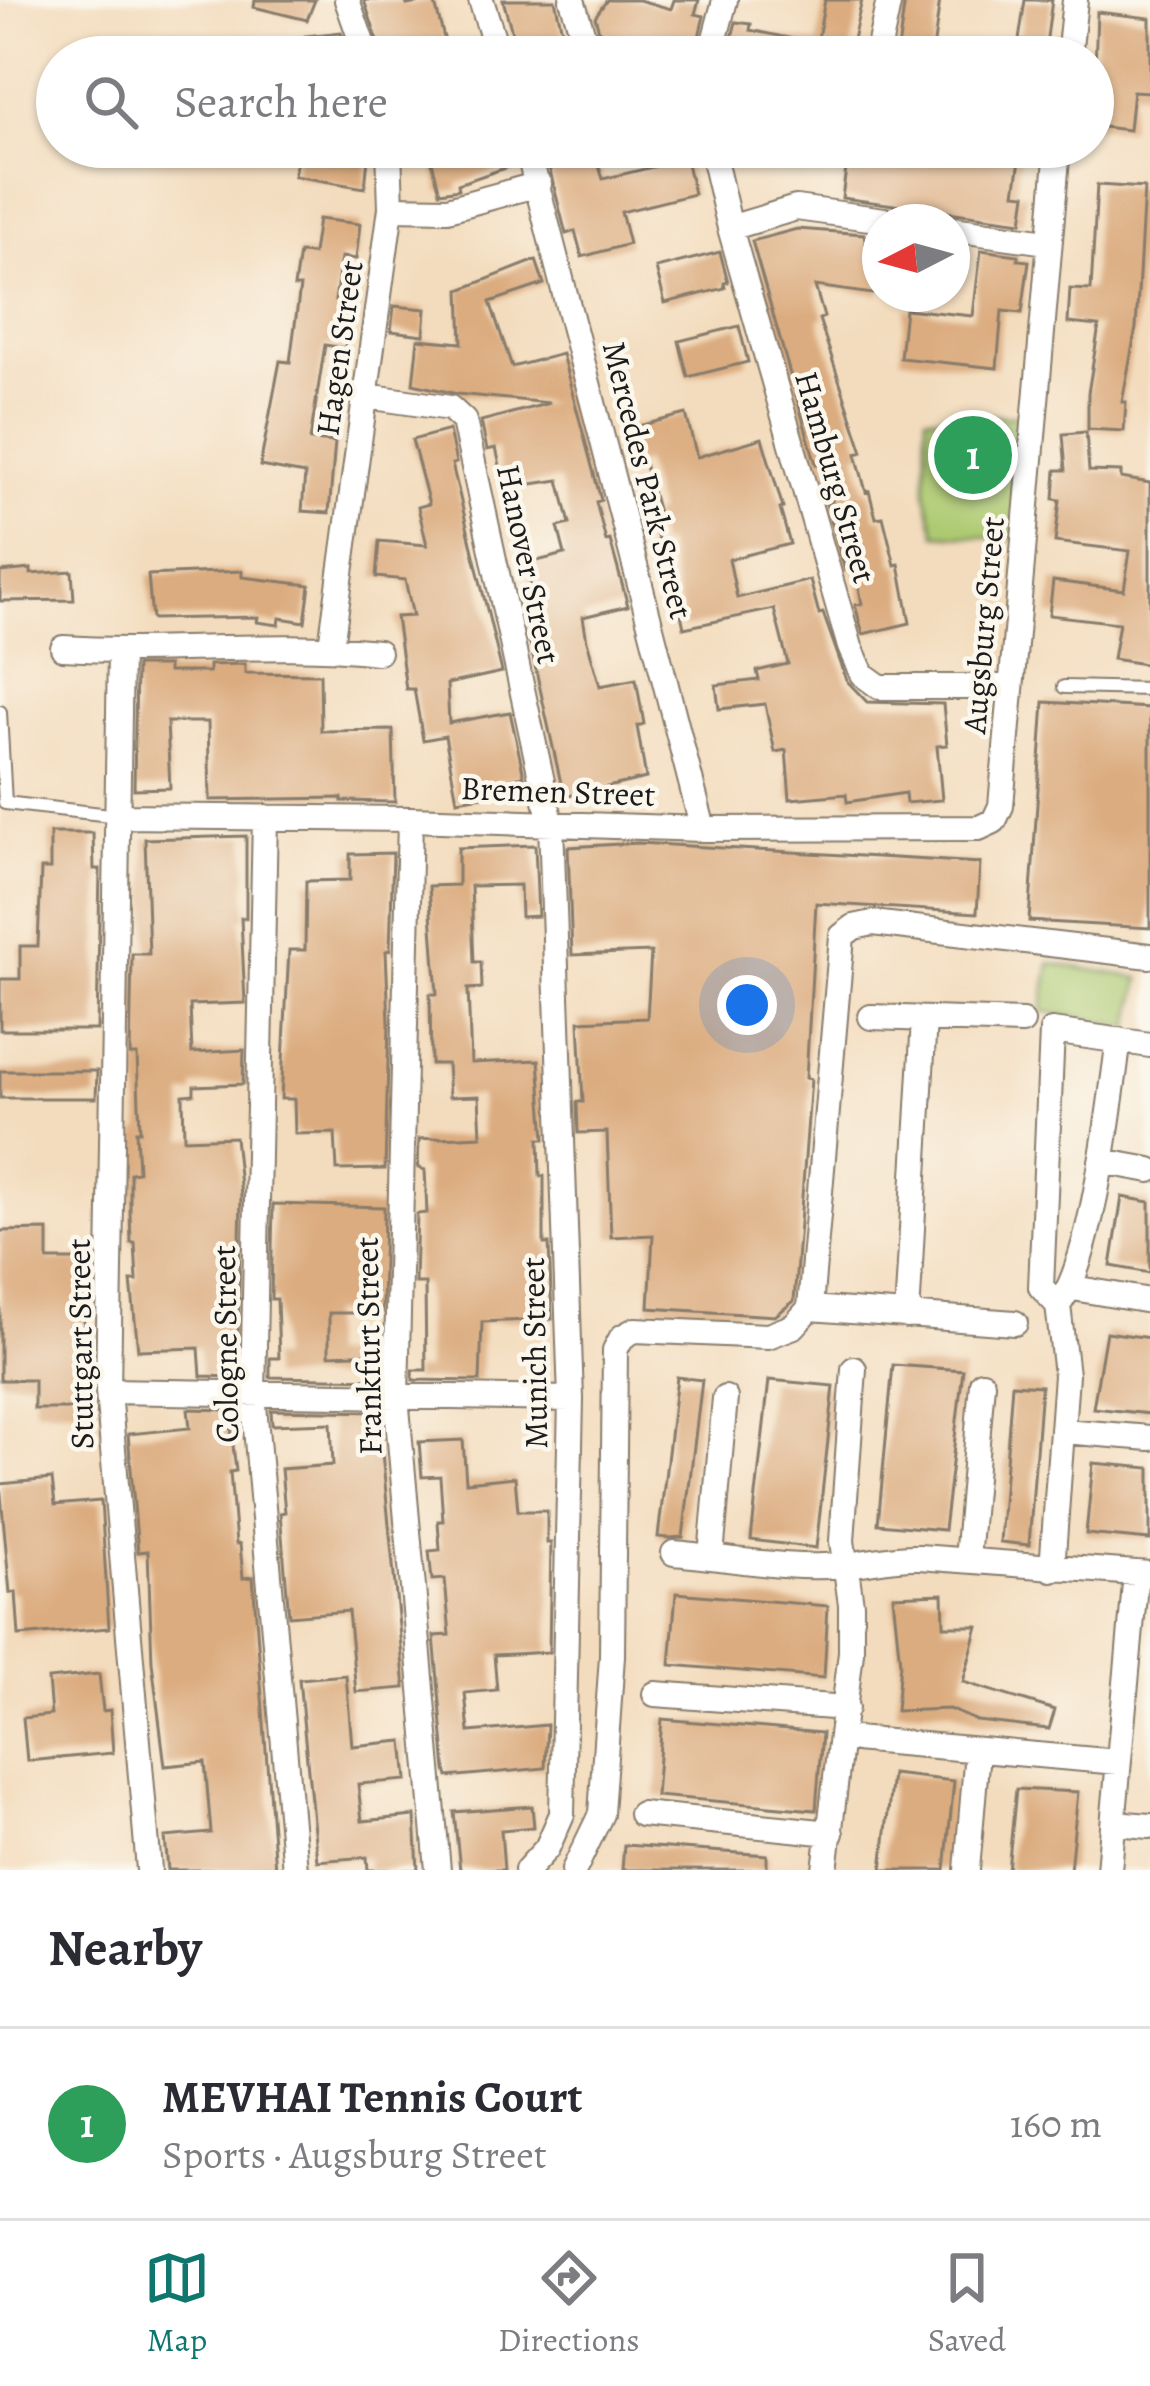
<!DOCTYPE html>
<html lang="en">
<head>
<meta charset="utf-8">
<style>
  :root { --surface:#fff; --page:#f2f2f3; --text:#2b2b33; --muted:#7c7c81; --line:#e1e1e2; --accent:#0f766e }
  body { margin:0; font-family:Alegreya,serif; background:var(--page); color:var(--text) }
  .compass { position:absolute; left:862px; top:204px; width:108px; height:108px; border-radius:50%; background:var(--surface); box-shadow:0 3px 9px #0004; rotate:264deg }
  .you { position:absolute; left:747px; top:1005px; width:42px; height:42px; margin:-30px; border:9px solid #fff; border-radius:50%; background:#1a73e8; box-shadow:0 0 0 18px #1a73e833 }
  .badge { display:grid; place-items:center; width:78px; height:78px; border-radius:50%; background:var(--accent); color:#fff; font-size:39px; font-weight:700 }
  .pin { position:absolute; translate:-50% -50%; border:6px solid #fff; box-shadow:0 3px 12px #0006 }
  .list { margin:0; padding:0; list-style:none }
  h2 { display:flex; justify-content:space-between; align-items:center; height:156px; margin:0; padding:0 48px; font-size:51px }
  h2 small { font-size:39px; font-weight:400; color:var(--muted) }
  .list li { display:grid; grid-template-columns:78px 1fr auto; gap:36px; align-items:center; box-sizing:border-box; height:192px; padding:0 48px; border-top:3px solid var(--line) }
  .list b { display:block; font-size:45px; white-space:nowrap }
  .list p { margin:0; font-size:39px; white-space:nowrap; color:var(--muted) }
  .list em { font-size:39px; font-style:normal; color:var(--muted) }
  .icon { flex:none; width:66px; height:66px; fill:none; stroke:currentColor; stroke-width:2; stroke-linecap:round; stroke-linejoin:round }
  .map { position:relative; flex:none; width:1150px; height:1870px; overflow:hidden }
  .search { position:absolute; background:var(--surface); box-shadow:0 3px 9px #0004; left:36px; right:36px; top:36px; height:132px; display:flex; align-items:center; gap:30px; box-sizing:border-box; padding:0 42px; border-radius:66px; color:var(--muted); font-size:45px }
  .sheet { height:348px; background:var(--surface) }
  nav { display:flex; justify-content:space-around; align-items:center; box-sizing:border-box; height:168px; border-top:3px solid var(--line); background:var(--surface); font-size:33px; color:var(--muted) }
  nav a { display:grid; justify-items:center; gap:6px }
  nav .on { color:var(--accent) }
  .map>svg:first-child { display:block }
</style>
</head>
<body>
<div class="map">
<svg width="1150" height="1870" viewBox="0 0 1150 1870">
  <rect width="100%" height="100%" fill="#fbf7ec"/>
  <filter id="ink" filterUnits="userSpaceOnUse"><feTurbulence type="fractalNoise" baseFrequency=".00833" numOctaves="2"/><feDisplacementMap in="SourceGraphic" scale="24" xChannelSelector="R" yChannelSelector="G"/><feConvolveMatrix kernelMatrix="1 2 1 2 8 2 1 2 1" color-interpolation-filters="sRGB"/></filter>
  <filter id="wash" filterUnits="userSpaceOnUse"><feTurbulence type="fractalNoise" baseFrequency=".004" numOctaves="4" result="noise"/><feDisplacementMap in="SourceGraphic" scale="48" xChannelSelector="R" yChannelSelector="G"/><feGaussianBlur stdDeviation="2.7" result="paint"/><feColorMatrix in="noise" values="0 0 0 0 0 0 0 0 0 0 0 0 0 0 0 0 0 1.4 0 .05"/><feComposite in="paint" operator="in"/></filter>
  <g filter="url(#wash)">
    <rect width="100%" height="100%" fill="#f3dcbd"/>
    <path fill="#adca72" stroke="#647347" stroke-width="3" d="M926 416H1022L1015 539 936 534 926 494Z
      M1050 963 1140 978 1131 1027 1042 1011Z"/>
    <g id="blocks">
      <path fill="#dbac7f" d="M255 0H315L307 20 254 7Z
        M364 0H405L407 5 434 0 449 57H383Z
        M503 0H555L568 57H519Z
        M607 0H639L671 9 674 0H699L695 14 704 16 694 57H626L605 51 595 17Z
        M825 0H862L849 57H727L736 22 751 24 750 30 817 44Z
        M905 0H940L932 57H897Z
        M1025 0H1052L1046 45 1019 40Z
        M1097 12 1150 18V92L1133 91 1129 130 1093 126Z
        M341 32 350 57H308L305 36Z
        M299 147 368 158 365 188 294 176Z
        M428 147H501L508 167 458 184 459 189 440 192Z
        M544 147H593L603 179 686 159 694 194 621 212 629 244 582 257 575 231 566 234Z
        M849 147H1022L1015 193 1026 194 1022 222 842 198Z
        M1097 185 1144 188 1136 328 1122 402H1126L1124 431 1088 429V393L1099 326 1068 323 1070 289 1091 290Z
        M318 219 360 224 356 259 341 257 335 301 350 303 345 348 325 345 310 440 335 442 329 513 302 511 305 474 260 466 280 361 290 362 300 287H294L299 253 313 254Z
        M797 229 864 234 866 244 880 246V295L815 286 824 317 819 319 863 452 856 454 866 492 869 491 876 518 883 517 895 565 899 564 910 623 863 634 855 605 862 604 855 567 845 570 826 503 832 501 822 463 816 464 806 430 752 241Z
        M981 250 1018 255V260L1029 261 1022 313 1002 311 997 368 900 358 905 309 973 316Z
        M720 252 728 282 724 283 725 288 665 303 656 268Z
        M536 260 544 284 490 302 512 367 562 354 601 500 596 502 606 541 610 540 628 606 583 617 587 641 600 686 636 679 644 724 637 726 646 778 564 797 522 607 535 604 525 564 565 554 558 527 570 524 559 480 505 488 496 448 487 450 481 421 550 403 457 394 413 384 418 339 462 343 460 290Z
        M394 306 426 309 424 335 391 331Z
        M739 326 748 362 688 377 679 341Z
        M686 414 697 457 762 438 783 508 780 509 790 544 729 559 737 598 810 580 819 614 823 613 847 681 867 702 943 704 947 745 937 746 942 800 906 803 905 793 847 802 846 794 790 799 786 750 775 752 765 704 719 709 716 685 759 680 757 671 788 664 774 609 684 628 666 544 660 546 651 515 658 513 644 462 635 464 626 429Z
        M449 430 456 463 452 464 502 672 447 684 449 723 510 712 524 776 481 784 483 796 457 800 445 736 423 740 414 689H406L396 617 413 616 405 580 376 577 379 541 427 545 418 507 429 504 412 440Z
        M1086 432 1089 471 1121 472V478L1150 483V665L1113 659 1119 623 1049 615 1053 581 1124 590 1130 551 1055 542 1060 500 1054 499 1056 470H1066L1063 434Z
        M31 569V574L72 571 74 600 0 601V572Z
        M242 571V577L310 585 305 622 280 618 279 625 257 622 258 617 152 619 148 575Z
        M245 664V673L320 674 321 731 393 730 395 802 342 801V798L210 800 208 722H167L170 788 134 789 136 666H168V672H209V665Z
        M1044 702 1150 708V928L1029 921Z
        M50 833H93L94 869H100L97 1030H0V979H20V946H38L41 869H50Z
        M246 836V918H241L245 1003 190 1005 192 1053 244 1050 243 1084 194 1086V1094L183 1095 184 1139 235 1137 241 1195 237 1377 201 1376 199 1348 138 1350 131 1281H137L135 1243H131L130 1211V1173L138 1172 136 1131H140L137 1055H130L132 954H149L145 839Z
        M638 843 980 863 977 913 816 903 806 1078 811 1079 794 1301 775 1316 649 1308 653 1235 611 1237 607 1132 578 1133 577 1102H583L579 1021 647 1018 651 952 572 955 568 847Z
        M535 845 538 916 521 917 520 885 471 886 474 962H481L482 988 468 989 471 1063 539 1060 545 1139H539L540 1176H544V1244H549L552 1319 482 1322 480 1381 413 1380V1370H426L425 1283H415L417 1214 427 1213 425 1170 418 1168 419 1139 481 1136 479 1096 449 1097 447 1064H431L430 994H437L429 886 458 885V848Z
        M393 853 390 950 386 951 389 1023 385 1169 337 1170 335 1133 295 1134 294 1099H281L289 950H305L306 881 350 880V854Z
        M0 1071H97L96 1098H0Z
        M1122 1197 1150 1202V1273L1111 1266Z
        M273 1204 384 1207 382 1313H329V1355L381 1353 380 1379 270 1377V1358H279L277 1299H271Z
        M48 1230V1260H93V1290H83L84 1334H79L80 1409H34V1380H0V1231Z
        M1106 1332 1150 1338V1414L1093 1408Z
        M893 1365 963 1370 944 1530 878 1524Z
        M677 1377 702 1380 683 1537 668 1538 658 1537Z
        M769 1380 834 1386 816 1548 751 1540Z
        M1012 1384 1041 1386 1029 1545 1000 1542Z
        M188 1409 229 1410 236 1471 230 1472 236 1544H240L243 1578 253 1577 275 1870H168L165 1837 211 1833 205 1762 165 1766 152 1662 148 1551 138 1552 128 1434 190 1428Z
        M271 1410 378 1412 405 1688 356 1692 348 1611 289 1616 280 1513 285 1512 281 1469 333 1465 331 1423 272 1425Z
        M463 1440 466 1482 515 1477 518 1511H547V1543H551L549 1652 494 1655 497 1690 465 1693 469 1732 547 1725 545 1768 448 1777 446 1770 434 1636 450 1635 445 1579 432 1580 429 1551 440 1550 438 1521H443L440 1476 422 1477 419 1442Z
        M1093 1463 1150 1468V1540L1086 1534Z
        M52 1479 55 1505 101 1501 109 1628 19 1636 16 1592 10 1593 0 1484Z
        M676 1593 828 1606 824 1678 670 1665Z
        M943 1594 944 1626H978L963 1682 1055 1710 1049 1729 977 1721 949 1709 896 1711 900 1663 893 1596Z
        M99 1674 103 1711 110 1710 113 1753 27 1761 23 1718 51 1715 48 1679Z
        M346 1675 352 1746 403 1741 407 1780 358 1784 362 1821 415 1816 418 1870H368L367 1857 317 1861 299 1679Z
        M662 1719 822 1733 816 1810 656 1796Z
        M892 1774 954 1781 945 1870H882Z
        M1016 1789 1078 1792 1070 1870H1008Z
        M532 1806 534 1827 501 1830 504 1870H460L454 1812Z
        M624 1845 767 1855V1870H622Z"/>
    </g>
  </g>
  <g filter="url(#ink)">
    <use href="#blocks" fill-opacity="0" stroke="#887c6c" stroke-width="3"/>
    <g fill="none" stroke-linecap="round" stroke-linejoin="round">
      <g stroke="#887c6c" stroke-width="16">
        <path id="service" d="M1064 687 1150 689
          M0 712 5 803 119 816"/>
      </g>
      <g stroke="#887c6c" stroke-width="28">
        <path id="minor" d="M347 0 367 57
          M481 0 499 57
          M572 0 590 57
          M710 57 725 0
          M877 57 889 0
          M1069 57 1075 0
          M527 147 703 829
          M711 147 730 228 850 647 862 674 880 687H1011
          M391 208 448 209 539 184
          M730 228 796 208 899 222
          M952 229 1047 242
          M366 396 450 408 464 421 551 823 571 1399 562 1814 547 1848 527 1870
          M331 646 391 208 389 147
          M63 648C168 655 273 640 378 652
          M120 651 108 1391 149 1870
          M119 816 410 819 703 829 979 828 994 821 1001 806 1058 147
          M265 817 253 1394 295 1870
          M410 819 396 1396 438 1870
          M871 1017 1022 1022
          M1101 1161 1150 1170
          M1073 1288 1150 1301
          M1058 1305C1093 1263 1110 1100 1119 1040
          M810 1308 1015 1323
          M907 1316 924 1019
          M108 1391 571 1399
          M1063 1431 1150 1438
          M674 1553C729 1558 789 1570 844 1565 870 1563 892 1556 919 1557L1150 1574
          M711 1556 725 1398
          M967 1560 982 1383
          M1052 1569 1066 1375 1058 1305 1041 1287 1052 1031 1150 1045
          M655 1694 846 1708
          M843 1738 1118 1762
          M641 1814 831 1833
          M1114 1823 1150 1826
          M574 1870 601 1814 612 1656 615 1350 622 1337 635 1330 768 1336 794 1326 810 1308 842 936 854 927 873 923 1150 956
          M825 1870 851 1652V1604L842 1541 854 1369
          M967 1870 977 1751
          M1109 1870 1136 1573"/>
      </g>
      <use href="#service" stroke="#fff" stroke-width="12"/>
      <use href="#minor" stroke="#fff" stroke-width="24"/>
    </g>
  </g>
  <g text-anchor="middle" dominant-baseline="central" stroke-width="9" stroke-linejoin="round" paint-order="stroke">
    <g font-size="33" fill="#1c1c1c" stroke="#fbf7ec">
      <text transform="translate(339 348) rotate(-82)">Hagen Street</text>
      <text transform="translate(836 477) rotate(74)">Hamburg Street</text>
      <text transform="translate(648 480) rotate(76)">Mercedes Park Street</text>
      <text transform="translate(529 564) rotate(78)">Hanover Street</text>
      <text transform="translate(983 625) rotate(-85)">Augsburg Street</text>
      <text transform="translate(558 791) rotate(2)">Bremen Street</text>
      <text transform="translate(80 1344) rotate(-91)">Stuttgart Street</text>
      <text transform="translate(225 1344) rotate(-91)">Cologne Street</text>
      <text transform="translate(368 1346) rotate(-91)">Frankfurt Street</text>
      <text transform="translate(534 1353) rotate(-91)">Munich Street</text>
    </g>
  </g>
</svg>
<svg class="compass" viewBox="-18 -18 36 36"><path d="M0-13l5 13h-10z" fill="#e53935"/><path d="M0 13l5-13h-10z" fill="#7c7c81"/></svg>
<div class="you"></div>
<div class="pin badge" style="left:973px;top:455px;background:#2e9e5b">1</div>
<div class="search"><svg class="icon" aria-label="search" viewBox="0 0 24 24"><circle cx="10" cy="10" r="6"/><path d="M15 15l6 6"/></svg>Search here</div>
</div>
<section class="sheet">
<h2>Nearby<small></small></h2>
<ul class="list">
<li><span class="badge" style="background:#2e9e5b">1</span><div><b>MEVHAI Tennis Court</b><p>Sports · Augsburg Street</p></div><em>160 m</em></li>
</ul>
</section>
<nav>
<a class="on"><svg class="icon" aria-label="map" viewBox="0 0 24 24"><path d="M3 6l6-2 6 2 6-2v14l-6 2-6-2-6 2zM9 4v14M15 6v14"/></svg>Map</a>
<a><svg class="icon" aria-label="directions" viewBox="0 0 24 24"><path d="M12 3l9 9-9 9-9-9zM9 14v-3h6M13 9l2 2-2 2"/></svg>Directions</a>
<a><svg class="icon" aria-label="saved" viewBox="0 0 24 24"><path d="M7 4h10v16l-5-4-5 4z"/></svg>Saved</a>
</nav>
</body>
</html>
